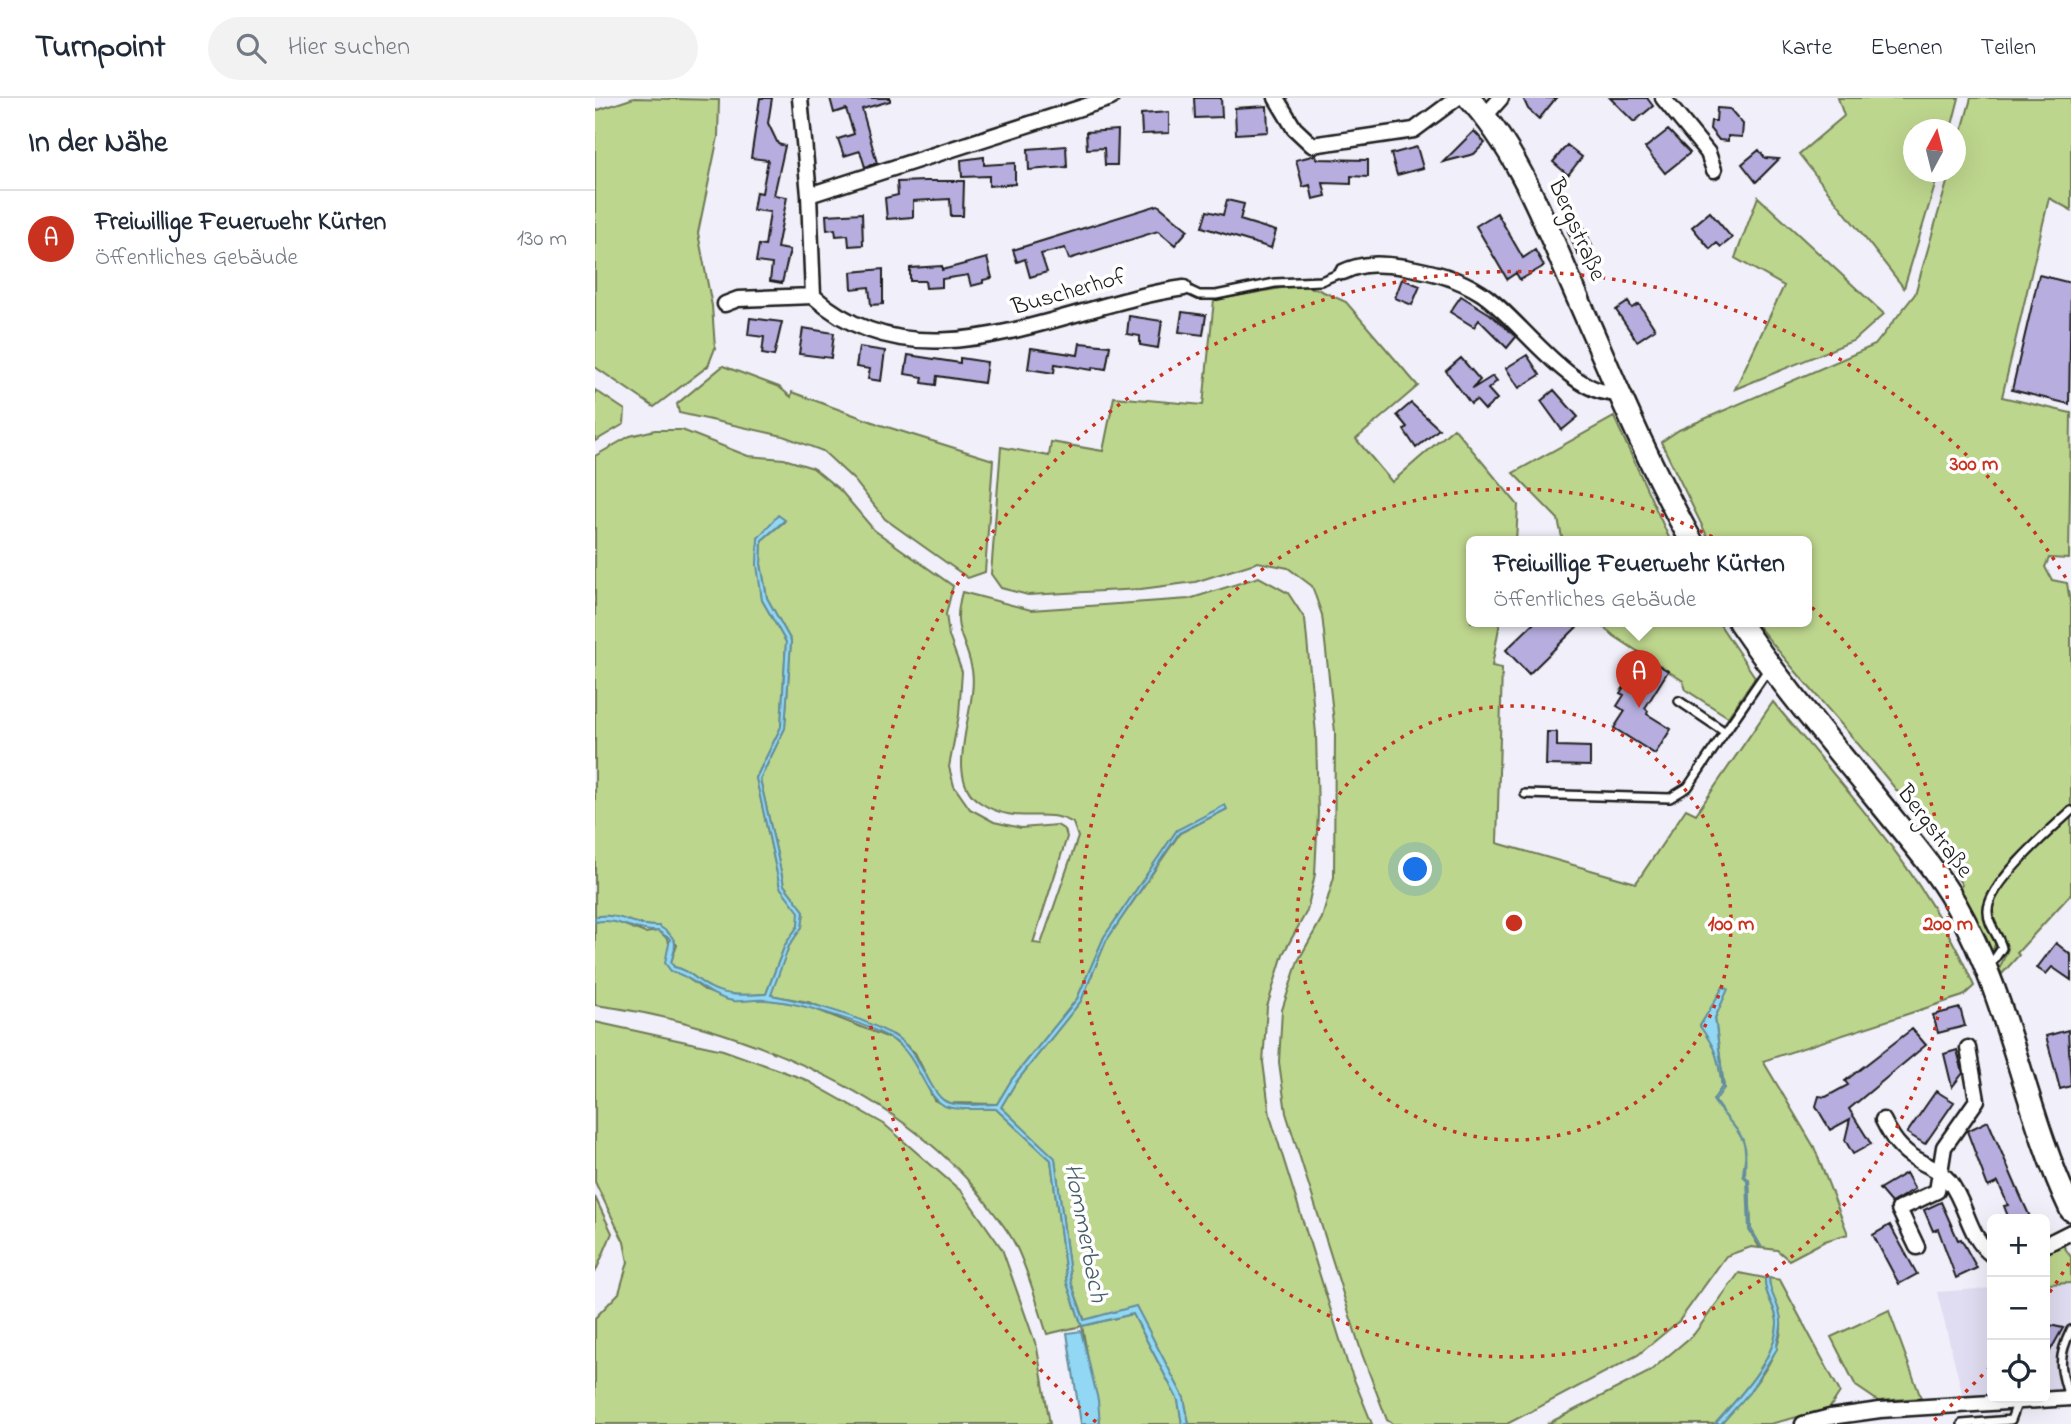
<!DOCTYPE html>
<html lang="de">
<head>
<meta charset="utf-8">
<style>
  :root { --surface:#fff; --page:#f2f2f3; --text:#1f2937; --muted:#747a83; --line:#e0e1e3; --accent:#c8321e }
  body { margin:0; font-family:"Indie Flower",sans-serif; background:var(--page); color:var(--text) }
  .controls { position:absolute; right:21px; bottom:21px; display:grid; overflow:hidden; border-radius:10px; box-shadow:0 7px 28px #0002 }
  .controls button { width:63px; height:63px; display:grid; place-items:center; padding:0; border:0; border-bottom:2px solid var(--line); background:var(--surface); color:var(--text); font:35px sans-serif }
  .compass { position:absolute; left:1308px; top:21px; width:63px; height:63px; border-radius:50%; background:var(--surface); box-shadow:0 7px 28px #0002; rotate:7deg }
  .you { position:absolute; left:821px; top:772px; width:24px; height:24px; margin:-18px; border:5px solid #fff; border-radius:50%; background:#1a73e8; box-shadow:0 0 0 10px #1a73e833 }
  .badge { display:grid; place-items:center; width:46px; height:46px; border-radius:50%; background:var(--accent); color:#fff; font-size:23px; font-weight:700 }
  .pin { position:absolute; translate:-50% -58px; filter:drop-shadow(0 2px 4px #0008) }
  .pin::after { content:''; position:absolute; top:37px; width:24px; height:21px; background:inherit; clip-path:polygon(0 0,100% 0,50% 100%) }
  .popup { position:absolute; left:871px; top:438px; width:346px; height:91px; box-sizing:border-box; display:grid; place-content:center; border-radius:10px; background:var(--surface); filter:drop-shadow(0 2px 5px #0005); font-size:23px; white-space:nowrap; color:var(--muted) }
  .popup b { font-size:26px; color:var(--text) }
  .popup::after { content:''; position:absolute; left:50%; top:100%; margin-left:-14px; border:14px solid transparent; border-top-color:var(--surface) }
  .list { margin:0; padding:0; list-style:none }
  h2 { display:flex; justify-content:space-between; align-items:center; height:91px; margin:0; padding:0 28px; font-size:30px }
  h2 small { font-size:23px; font-weight:400; color:var(--muted) }
  .list li { display:grid; grid-template-columns:46px 1fr auto; gap:21px; align-items:center; box-sizing:border-box; height:98px; padding:0 28px; border-top:2px solid var(--line) }
  .list b { display:block; font-size:26px; white-space:nowrap }
  .list p { margin:0; font-size:23px; white-space:nowrap; color:var(--muted) }
  .list em { font-size:23px; font-style:normal; color:var(--muted) }
  .icon { flex:none; width:38px; height:38px; fill:none; stroke:currentColor; stroke-width:2; stroke-linecap:round; stroke-linejoin:round }
  .map { position:relative; flex:none; width:1476px; height:1326px; overflow:hidden }
  header { display:flex; align-items:center; gap:42px; box-sizing:border-box; height:98px; padding:0 35px; background:var(--surface); border-bottom:2px solid var(--line) }
  header strong { font-size:33px }
  nav { display:flex; gap:38px; margin-inline-start:auto; font-size:24px }
  .search { width:490px; height:63px; background:var(--page); display:flex; align-items:center; gap:18px; box-sizing:border-box; padding:0 24px; border-radius:38px; color:var(--muted); font-size:26px }
  main { display:flex }
  aside { flex:1; background:var(--surface) }
  .map>svg:first-child { display:block }
</style>
</head>
<body>
<header>
<strong>Turnpoint</strong>
<div class="search"><svg class="icon" aria-label="search" viewBox="0 0 24 24"><circle cx="10" cy="10" r="6"/><path d="M15 15l6 6"/></svg>Hier suchen</div>
<nav><a>Karte</a><a>Ebenen</a><a>Teilen</a></nav>
</header>
<main>
<aside>
<h2>In der Nähe<small></small></h2>
<ul class="list">
<li><span class="badge">A</span><div><b>Freiwillige Feuerwehr Kürten</b><p>Öffentliches Gebäude</p></div><em>130 m</em></li>
</ul>
</aside>
<div class="map">
<svg width="1476" height="1326" viewBox="0 0 1476 1326">
  <rect width="100%" height="100%" fill="#f1eff9"/>
  <filter id="ink" filterUnits="userSpaceOnUse"><feTurbulence type="fractalNoise" baseFrequency=".0143" numOctaves="2"/><feDisplacementMap in="SourceGraphic" scale="14" xChannelSelector="R" yChannelSelector="G"/><feConvolveMatrix kernelMatrix="1 2 1 2 8 2 1 2 1" color-interpolation-filters="sRGB"/></filter>
  <g filter="url(#ink)">
    <path fill="#e0dcf1" d="M1476 1185V1294L1450 1292V1186Z
      M1397 1190V1296L1368 1298 1342 1194Z"/>
    <path fill="#bdd68d" stroke="#6c7954" stroke-width="2" fill-rule="evenodd" d="M39 0 124 2 123 39 103 135 117 208 120 250 113 268 59 309 0 269V13Z
      M1243 0H1364L1356 31 1318 32V74H1344L1309 190 1204 56 1249 18Z
      M1376 0H1476V112L1454 100 1407 299 1476 315 1474 461 1454 460 1450 469 1457 482 1472 485 1476 510V708C1454 728 1389 784 1389 813 1389 825 1395 833 1401 843L1397 855 1363 792 1367 787C1313 692 1228 611 1160 524H1212V444H1115L1066 344 1084 332 1280 247 1320 196 1355 74H1360L1361 55Z
      M1163 99 1289 216 1260 242 1140 291 1189 188 1140 160Z
      M703 187 722 191 751 204 823 288 761 341 797 384 859 330 923 407 921 444H876V524H905L897 568 907 570 902 745 1041 785 1091 711 1101 716 1178 604C1253 694 1333 780 1379 888L1368 898 1168 963 1219 1049 1253 1136 1230 1143 1194 1162 1182 1152 1167 1150 1156 1131 1154 1082V1132L1165 1150 1156 1149 1131 1158 1084 1223 1043 1257 912 1326H798L792 1322 767 1256 691 1015 684 964 687 912 703 863 727 820 739 779 740 634 727 517 717 488 693 470 663 464 600 484 546 491 433 497 406 490 396 476 406 349 454 358 456 344 508 353 519 299 608 307 619 202ZM1129 889 1132 891 1120 920 1129 990 1118 1002 1127 989C1124 962 1121 949 1105 928Z
      M128 268 184 289 196 299 197 294 286 327 398 362 390 474 373 480 290 421 259 382 228 353 188 338 84 315 82 306Z
      M0 292 30 312 29 326 0 343Z
      M1019 319 1076 444H968L963 421 918 375Z
      M60 332H87L153 358 189 361 218 370 246 393 279 432 358 488 351 516 354 538 367 574 364 617 354 669 359 688 375 711 399 724 426 730 462 727 470 732 472 739 438 845 446 846 483 739 478 725C450 708 422 729 386 705 345 680 384 610 377 572 370 536 356 535 367 494L436 512 594 501 664 479 693 495 710 521 721 636 723 715 720 776 712 813 688 856 672 909 668 964 675 1018 752 1264 777 1326H594L589 1300 541 1209 490 1223 476 1184 460 1061 406 1009 421 984 486 903 511 843 585 735 632 711 582 732 509 839 482 901 417 981 402 1006 354 1005 342 999 320 955 299 937 213 904 175 897 194 848 207 829 209 813 189 787 165 681 190 630 196 543 172 500 166 466 167 442 190 423 163 440 167 502 191 544 186 629 161 680 185 789 205 814 203 828 190 847 171 896C151 897 132 899 114 889 100 882 95 872 79 869L76 864 82 847 64 828C41 830 23 813 0 819V358L35 338Z
      M1003 524H1123L1160 579 1133 619 1091 592 1088 583 1019 538Z
      M1476 719V796L1422 855 1424 857 1407 876 1404 871 1413 851C1408 840 1397 828 1396 816 1395 791 1457 736 1476 719Z
      M14 821 50 835 63 833C78 843 76 848 71 865L111 893 138 903 171 901 212 908 297 941 317 958 339 1002 353 1009 401 1011 456 1062 472 1185 487 1228 538 1216 583 1302 587 1326H505L487 1228 452 1236C442 1206 434 1174 420 1146 414 1133 404 1122 396 1111 313 995 138 924 0 907V824Z
      M0 924 128 952 209 981 289 1026 367 1094 407 1151 442 1250 455 1326H0V1220L24 1195 33 1164 29 1144 0 1084Z
      M0 1099 17 1135 0 1175Z
      M1468 1147 1476 1159V1185L1450 1186V1154Z
      M1144 1175 1170 1180C1169 1199 1183 1211 1182 1226 1181 1261 1143 1300 1120 1326H952L1054 1274 1099 1236Z
      M1174 1180 1185 1182 1245 1294 1234 1311 1175 1326H1126C1149 1300 1194 1254 1185 1217 1182 1203 1174 1196 1174 1180Z
      M1294 1212V1213L1326 1300 1283 1303 1261 1288 1236 1239Z"/>
    <path fill="#92d8f4" stroke="#638d9e" stroke-width="2" d="M183 417 190 422 167 442 166 466 172 500 196 543 190 630 165 681 189 787 209 813 207 829 194 848 176 897C217 905 261 917 298 937 326 952 335 1000 354 1005 368 1009 388 1006 402 1006L417 981 482 901 509 839 582 732 630 707 632 711 584 735 511 843 486 903 421 984 406 1009 460 1060 476 1184 489 1222 541 1208 589 1300 594 1326H587L583 1302 538 1216 487 1228 472 1185 456 1062 401 1011C386 1010 367 1013 353 1009 330 1003 324 957 297 941 270 925 201 903 170 902 159 901 148 904 138 903 113 899 99 879 76 873L70 865 75 841 63 833C40 835 23 819 0 824V819C23 813 41 830 64 828 82 840 83 844 76 864L79 869C95 872 100 882 114 889 132 899 151 897 171 896L190 847 203 828 204 814 185 789 161 680 186 629 191 544 167 502 162 467 163 440Z
      M1128 889 1133 891 1120 920 1129 990 1120 1003C1143 1040 1153 1028 1150 1078L1154 1082 1156 1131 1167 1150 1154 1132 1152 1082 1148 1078C1148 1069 1152 1057 1150 1049 1145 1030 1128 1019 1118 1002L1127 989C1123 958 1122 953 1105 928Z
      M1170 1180H1174C1174 1197 1186 1208 1186 1224 1187 1234 1181 1241 1182 1251L1154 1295 1126 1326H1120C1143 1300 1181 1261 1182 1226 1183 1210 1169 1199 1170 1180Z
      M486 1233 503 1302 505 1326H486L472 1235Z"/>
    <path fill="#b7aedf" stroke="#1c1c1c" stroke-width="2" d="M165 0H177L173 25 183 46 190 48 179 97 192 99 182 150 195 152 187 185 175 183 177 166 161 164 164 147 170 148 175 114 158 112 161 94 167 95 173 62 156 60Z
      M235 0H295V3L267 11 282 65 270 69 265 53 249 58 243 41 259 36 251 11 239 15Z
      M599 0H626L627 19 600 20Z
      M928 0H961L944 21 933 11Z
      M1015 0H1052L1058 8 1039 24Z
      M672 8 673 34 641 36 640 10Z
      M1122 10 1135 11 1148 26 1147 39 1133 38V43L1124 42 1115 31 1116 23H1121Z
      M574 14V35L547 36 546 16Z
      M523 32 522 67H510L509 50 492 51 491 34Z
      M1073 32 1095 55 1070 75 1050 50Z
      M879 33 890 45 879 56 848 64Z
      M972 47 987 59 973 77 958 64Z
      M471 48 472 69 434 72 433 51Z
      M822 49 828 70 802 77 796 56Z
      M1164 52 1170 60 1184 61 1161 84 1147 66Z
      M721 57 722 61 773 62V79L756 78V86L728 85 731 98 718 101 715 87 708 89 701 62Z
      M389 59V67L420 65V86L394 88V78L367 79 366 62Z
      M331 83H369L368 118H356L355 101 318 103V119L292 121 290 100 303 97 302 84Z
      M632 102 649 106 645 122 681 133 676 150 607 129 612 113 628 117Z
      M563 107 593 132 580 147 563 133 474 161 470 150 446 156 452 174 435 179 430 161 422 164 418 152Z
      M1115 114 1137 140 1126 149 1122 145 1115 151 1097 129Z
      M267 115 268 147 254 148 253 137 241 138 240 131 232 132 231 117Z
      M902 115 928 160 940 152 949 168 925 182 921 175 912 181 881 128Z
      M988 127 998 150 983 157 973 133Z
      M392 160 397 180 388 182V185L376 188 373 177 347 181V189L331 190 330 183H315V170L347 168V172Z
      M288 171V206L276 207 274 189 257 191 256 174Z
      M1444 177 1476 185 1474 306 1417 292Z
      M807 181 825 188 817 207 800 200Z
      M866 198 895 216 921 239 912 250 884 222 879 229 855 214Z
      M1033 204 1037 210 1044 206 1060 231 1042 243 1021 212Z
      M587 214 611 217 608 237 584 234Z
      M534 218 567 223 563 250 545 247V238L532 236Z
      M155 220 187 224 179 258 167 256 169 239 153 237Z
      M208 230 239 235 236 260 204 256Z
      M485 245 515 248 511 271 498 269 497 272 460 266 459 275 433 271 436 250 483 257Z
      M264 249 290 253 286 283 273 281 275 271 261 269Z
      M313 257 365 265V260L392 264 389 285 342 278 341 287 327 285 328 279 310 276Z
      M932 257 945 277 924 290 911 270Z
      M866 260 885 282 877 291 898 278 902 283 893 291 902 301 890 312 881 302 876 306 851 273Z
      M959 292 983 319 967 332 946 303Z
      M816 305 844 331 821 350 809 332 812 329 802 317Z
      M940 524H987L934 576 911 552Z
      M1043 554 1073 573 1050 610 1053 613 1052 616 1076 631 1060 656 1019 630 1030 613 1022 608 1029 597 1025 595 1043 568 1037 564Z
      M952 634H962V648L995 649V668L951 667Z
      M1461 845 1476 857V882L1457 869 1451 876 1442 870Z
      M1365 910 1370 928 1343 935 1338 917Z
      M1317 931 1331 947 1254 1011 1276 1046 1258 1056 1250 1042 1255 1021 1235 1032 1221 1008 1224 998 1231 999 1253 987 1250 983Z
      M1473 932 1476 988 1465 991 1451 938Z
      M1362 952 1368 975 1357 989 1349 956Z
      M1341 993 1359 1004 1330 1046 1312 1035Z
      M1393 1023 1425 1097 1436 1121H1414L1409 1108 1413 1107 1403 1084 1393 1089 1372 1033Z
      M1311 1075 1320 1091 1296 1105 1284 1091Z
      M1346 1104 1363 1142 1366 1141 1382 1170 1361 1180 1343 1131 1338 1133 1329 1112Z
      M1295 1127 1322 1176 1304 1186 1278 1137Z
      M1450 1226 1468 1230 1450 1262Z"/>
    <g fill="none" stroke-linecap="round" stroke-linejoin="round">
      <g stroke="#1c1c1c" stroke-width="12">
        <path id="lane" d="M589 190 604 197H621L680 185 726 183 748 174
          M1084 603 1130 634 1174 570
          M930 696 1075 700 1093 689 1130 634
          M1394 869 1407 850C1404 837 1393 828 1393 814 1391 788 1456 731 1476 713
          M1474 1299C1465 1271 1462 1260 1476 1232
          M1367 1326 1416 1322 1423 1303"/>
      </g>
      <g stroke="#1c1c1c" stroke-width="19">
        <path id="street" d="M205 0 214 97 516 0
          M681 0 699 30 717 47 819 32 862 0
          M1068 0 1113 55 1119 72
          M890 18 906 0
          M214 97 218 198
          M748 174C768 164 788 166 810 169 838 174 863 180 886 195 925 220 977 302 1026 295
          M130 206 143 201 218 198C326 295 470 206 589 190
          M1288 1022C1297 1040 1305 1052 1323 1062 1334 1069 1345 1072 1354 1083 1372 1106 1373 1139 1397 1157
          M1450 1147 1476 1134
          M1322 1149 1304 1111 1342 1093 1349 1049 1382 1002 1373 950
          M1208 1326 1235 1319 1285 1312 1476 1300"/>
      </g>
      <g stroke="#1c1c1c" stroke-width="26">
        <path id="secondary" d="M874 0C923 53 948 121 977 187 1015 273 1051 362 1097 444
          M1144 524C1186 586 1234 642 1281 700 1308 734 1338 767 1360 805 1415 901 1429 1013 1476 1112"/>
      </g>
      <use href="#lane" stroke="#fff" stroke-width="7"/>
      <use href="#street" stroke="#fff" stroke-width="14"/>
      <use href="#secondary" stroke="#fff" stroke-width="21"/>
    </g>
  </g>
  <g fill="none" stroke="#c8321e" stroke-width="3.5" stroke-dasharray="3.5 7">
    <circle cx="919" cy="825" r="217"/>
    <circle cx="919" cy="825" r="434"/>
    <path d="M1474 1165A651 651 0 0 1 1452 1198M1395 1269A651 651 0 0 1 1337 1324M501 1324A651 651 0 1 1 1474 485"/>
  </g>
  <g text-anchor="middle" dominant-baseline="central" stroke-width="7" stroke-linejoin="round" paint-order="stroke">
    <g font-size="24" fill="#1c1c1c" stroke="#fff">
      <text transform="translate(981 132) rotate(66)">Bergstraße</text>
      <text transform="translate(474 195) rotate(-16)">Buscherhof</text>
      <text transform="translate(1339 734) rotate(53)">Bergstraße</text>
    </g>
    <g font-size="26" font-style="italic" fill="#455e68" stroke="#fff">
      <text transform="translate(489 1135) rotate(79)">Hommerbach</text>
    </g>
  </g>
  <circle cx="919" cy="825" r="10" fill="#c8321e" stroke="#fff" stroke-width="3.5"/>
  <g font-size="21" text-anchor="middle" font-weight="bold" fill="#c8321e" stroke="#fff" stroke-width="7" stroke-linejoin="round" paint-order="stroke">
    <text x="1379" y="372">300 m</text>
    <text x="1136" y="832">100 m</text>
    <text x="1353" y="832">200 m</text>
  </g>
</svg>
<div class="controls">
<button>+</button>
<button>−</button>
<button><svg class="icon" aria-label="locate" viewBox="0 0 24 24"><circle cx="12" cy="12" r="6"/><path d="M12 2v4M12 18v4M2 12h4M18 12h4"/></svg></button>
</div>
<svg class="compass" viewBox="-18 -18 36 36"><path d="M0-13l5 13h-10z" fill="#e53935"/><path d="M0 13l5-13h-10z" fill="#747a83"/></svg>
<div class="you"></div>
<div class="pin badge" style="left:1044px;top:610px">A</div>
<div class="popup"><b>Freiwillige Feuerwehr Kürten</b>Öffentliches Gebäude</div>
</div>
</main>
</body>
</html>
